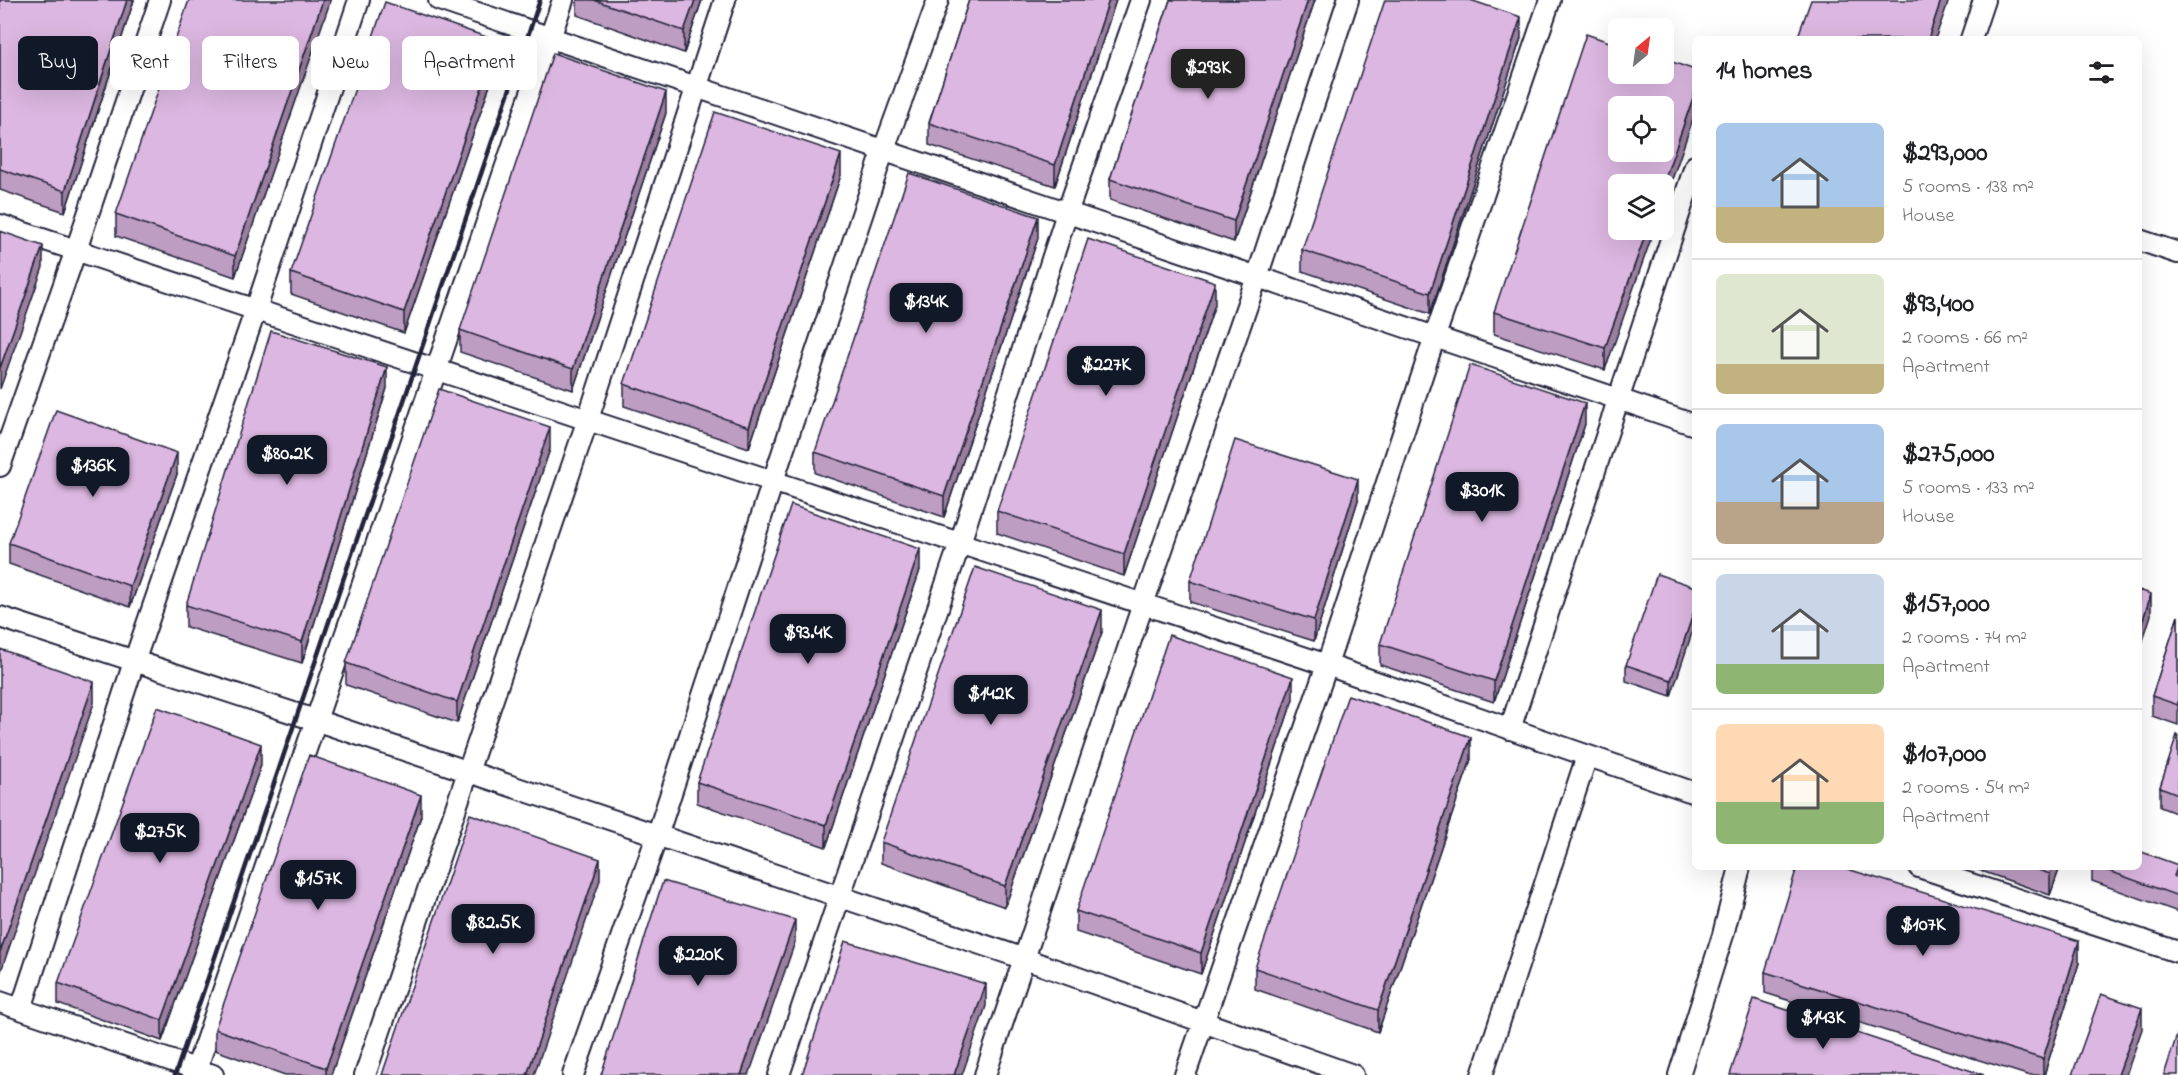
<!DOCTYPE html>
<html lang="en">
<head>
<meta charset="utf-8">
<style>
	body { margin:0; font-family:"Indie Flower",sans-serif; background:#f6f6f6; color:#202124; height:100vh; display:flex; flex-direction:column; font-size:22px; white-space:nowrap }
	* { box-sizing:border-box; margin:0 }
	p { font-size:20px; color:#757577 }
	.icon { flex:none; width:33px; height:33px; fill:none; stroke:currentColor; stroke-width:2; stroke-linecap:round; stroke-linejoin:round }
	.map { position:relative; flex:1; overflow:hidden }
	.side { position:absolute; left:1692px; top:36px; width:450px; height:834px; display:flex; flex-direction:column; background:#fff; border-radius:9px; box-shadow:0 6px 24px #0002 }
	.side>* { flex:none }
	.guide { position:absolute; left:18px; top:36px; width:570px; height:54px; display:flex; gap:12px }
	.needle { width:39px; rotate:29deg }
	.tools { position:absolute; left:1608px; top:18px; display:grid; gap:12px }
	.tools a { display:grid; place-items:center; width:66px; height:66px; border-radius:9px; background:#fff; box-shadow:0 6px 24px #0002; font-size:30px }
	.price { position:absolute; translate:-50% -51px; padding:0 14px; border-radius:12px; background:#111827; color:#fff; font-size:20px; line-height:39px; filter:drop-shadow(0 2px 3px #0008) }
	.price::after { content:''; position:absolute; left:50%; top:36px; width:18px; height:14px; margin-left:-9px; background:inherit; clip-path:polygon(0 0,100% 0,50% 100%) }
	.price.active { background:#222; color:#fff }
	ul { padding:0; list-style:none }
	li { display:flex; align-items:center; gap:18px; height:150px; padding:0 24px }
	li+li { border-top:2px solid #e0e0e0 }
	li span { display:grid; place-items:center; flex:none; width:168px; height:120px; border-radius:9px; color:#555 }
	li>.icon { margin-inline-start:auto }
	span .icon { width:72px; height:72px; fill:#fffc; stroke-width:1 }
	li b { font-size:26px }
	h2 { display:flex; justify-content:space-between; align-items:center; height:72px; padding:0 24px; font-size:26px }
	.chip { padding:0 21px; border-radius:9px; background:#fff; box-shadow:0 6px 24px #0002; font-size:21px; line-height:54px }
	.chip.active { background:#111827; color:#fff }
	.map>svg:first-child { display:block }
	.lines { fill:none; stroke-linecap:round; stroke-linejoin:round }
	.minor-casing { stroke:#22223b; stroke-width:24 }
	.minor { stroke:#fff; stroke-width:20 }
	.rail { stroke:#22223b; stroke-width:4.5 }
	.wall { fill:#bd9dc2; stroke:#22223b; stroke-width:1.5 }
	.shaded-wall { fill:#9a809e; stroke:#22223b; stroke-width:1.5 }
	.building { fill:#dcb7e1; stroke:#22223b; stroke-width:1.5; fill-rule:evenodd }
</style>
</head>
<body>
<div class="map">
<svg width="2178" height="1075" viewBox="0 0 2178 1075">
	<rect width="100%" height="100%" fill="#fff"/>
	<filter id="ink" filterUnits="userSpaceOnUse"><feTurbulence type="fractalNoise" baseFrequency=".0167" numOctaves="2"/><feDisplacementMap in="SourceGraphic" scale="12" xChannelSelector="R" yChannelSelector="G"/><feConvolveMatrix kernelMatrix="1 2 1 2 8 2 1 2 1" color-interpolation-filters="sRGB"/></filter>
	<g filter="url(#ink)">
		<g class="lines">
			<defs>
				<path id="minor" d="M439,0L1695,425
					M1971,39L1984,0
					M0,225L1327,665L1695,793
					M2139,240L2178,253
					M0,466L76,250L160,0
					M0,617L315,720L1025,959L1353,1075
					M1510,729L1695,166
					M1919,867L2178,952
					M0,1002L213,1075
					M21,1009L135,659L256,309L359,0
					M196,1070L563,0
					M365,1075L588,419L725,0
					M573,1075L657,836L773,481L884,149L938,0
					M779,1075L960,543L1067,213L1141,0
					M985,1075L1143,604L1257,277L1348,0
					M1185,1075L1327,665L1435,336L1550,0
					M1482,1075L1587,756
					M1679,1075L1723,935L1740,867"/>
			</defs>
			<!-- minor casing -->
			<use href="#minor" class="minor-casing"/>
			<!-- minor -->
			<use href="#minor" class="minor"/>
			<!-- rail -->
			<path class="rail" d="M175,1075L540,0"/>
		</g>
		<!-- wall -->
		<path class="wall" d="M0,0H134L65,212L0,190Z
			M330,0L235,277L116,236V214Z
			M577,0H702L684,53L577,15Z
			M969,0H1116L1055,186L929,145V123Z
			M1170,0H1315L1234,242L1110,200V179Z
			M1521,38L1430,314L1302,271V250Z
			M1618,45L1605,370L1494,334V312Z
			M498,62L404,333L291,294V273Z
			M666,113L573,390L460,352V330Z
			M841,175L749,448L624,406V384Z
			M1038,238L944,517L815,473V452Z
			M1215,304L1124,576L997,533V511Z
			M387,388L302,663L186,627V605Z
			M1585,424L1494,702L1380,665V644Z
			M550,449L457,723L346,685V663Z
			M177,474L130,607L9,564V543Z
			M1358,500L1314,641L1190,602V581Z
			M920,570L826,847L697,803V782Z
			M1695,587L1671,696L1626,681V665Z
			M2178,616V725L2152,716V696Z
			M1102,632L1005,907L881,863V842Z
			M1293,699L1201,974L1076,932V911Z
			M2178,736V814L2160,807V787Z
			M1471,759L1378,1032L1255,989V968Z
			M261,765L162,1041L58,1004V983Z
			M421,816L331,1075H285L215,1050V1029Z
			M1970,867H2060L2050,895Z
			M2092,867H2139L2178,878V912L2092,881Z
			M2079,963L2044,1075H2027L1765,993V972Z"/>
		<!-- shaded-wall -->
		<path class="shaded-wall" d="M127,0H134L65,212V191Z
			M323,0H330V2L235,277V256Z
			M695,0H702L684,53V31Z
			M1109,0H1116L1055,186V165Z
			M1308,0H1315L1234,242V221Z
			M1941,0H1949L1935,39H1928Z
			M1521,17V38L1430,314V293Z
			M498,41V62L404,333V312Z
			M666,92V113L573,390V369Z
			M1695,92V113L1664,203V184H1663Z
			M841,154V175L749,448V427Z
			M1038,217V238L944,517V496Z
			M1647,230H1654L1605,370V348Z
			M43,246V267L0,389V368Z
			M1215,282V304L1124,576V554Z
			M387,367V388L302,663V642Z
			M1585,403V424L1494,702V681Z
			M550,427V449L457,723V702Z
			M177,453V474L130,607V586Z
			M1358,479V500L1314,641V620Z
			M920,549V570L826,847V825Z
			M2151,594V615L2139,653V632Z
			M1695,608V624L1671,696V680Z
			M1102,610V632L1005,907V886Z
			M1293,677V699L1201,974V953Z
			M94,682V703L0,974V952Z
			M1471,737V759L1378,1032V1010Z
			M261,744V765L162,1041V1020Z
			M421,795V816L331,1075H326V1068Z
			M600,859V880L534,1075H527Z
			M2178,865V881L2174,876Z
			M2052,867H2060L2050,895V874Z
			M795,920V942L749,1075H741Z
			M2079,941V963L2044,1075H2043V1059Z
			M986,984V1006L962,1075H954Z
			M2142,1008V1029L2126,1075H2118Z"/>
		<!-- building -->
		<path class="building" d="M0,0H127L65,191L0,169Z
			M189,0H323L235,256L116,214Z
			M594,0H695L684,31Z
			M969,0H1109L1055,165L929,123Z
			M1170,0H1308L1234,221L1110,179Z
			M1385,0H1470L1521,17L1430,293L1302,250Z
			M1811,0H1941L1928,39H1797Z
			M385,2L498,41L404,312L291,273Z
			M1586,34L1618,45V74H1664V59L1695,70V92L1663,184H1618V230H1647L1605,348L1494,312ZM1618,106H1664V152H1618Z
			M553,53L666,92L573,369L460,330Z
			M715,112L841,154L749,427L624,384Z
			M909,173L1038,217L944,496L815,452Z
			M0,231L43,246L0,368Z
			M1088,239L1215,282L1124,554L997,511Z
			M271,331L387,367L302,642L186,605Z
			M1470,365L1585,403L1494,681L1380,644Z
			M439,389L550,427L457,702L346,663Z
			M56,410L177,453L130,586L9,543Z
			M1235,440L1358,479L1314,620L1190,581Z
			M791,505L920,549L826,825L697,782Z
			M975,567L1102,610L1005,886L881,842Z
			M1657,574L1695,587V608L1671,680L1626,665Z
			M2139,590L2151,594L2139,632Z
			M2178,616V705L2152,696Z
			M1169,635L1293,677L1201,953L1076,911Z
			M0,649L94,682L0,952Z
			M1348,695L1471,737L1378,1010L1255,968Z
			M157,707L261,744L162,1020L58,983Z
			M2177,735L2178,736V794L2160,787Z
			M309,755L421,795L326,1068L215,1029Z
			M470,814L600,859L527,1075H382Z
			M2139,851L2178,865L2174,876L2178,878V896L2098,867H2139Z
			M1797,867H1841L2079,941L2043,1059L1765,972Z
			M2030,867H2052L2050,874Z
			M663,881L795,920L741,1075H601Z
			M845,941L986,984L954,1075H802Z
			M2101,994L2142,1008L2118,1075H2072Z
			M1754,999L1984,1075H1730Z
			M2178,1032V1075H2164Z"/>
	</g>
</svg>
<div class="tools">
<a><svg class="needle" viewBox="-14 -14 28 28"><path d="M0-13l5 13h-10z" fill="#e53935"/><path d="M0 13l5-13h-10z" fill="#757577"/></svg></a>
<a><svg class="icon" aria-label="locate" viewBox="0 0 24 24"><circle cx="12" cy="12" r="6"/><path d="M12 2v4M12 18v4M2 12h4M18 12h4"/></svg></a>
<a><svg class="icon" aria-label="layers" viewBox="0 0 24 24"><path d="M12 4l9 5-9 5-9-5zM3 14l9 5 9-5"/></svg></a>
</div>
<b class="price active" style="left:1208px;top:100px">$293K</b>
<b class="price" style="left:926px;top:334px">$134K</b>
<b class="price" style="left:1106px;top:397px">$227K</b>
<b class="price" style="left:287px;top:486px">$80.2K</b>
<b class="price" style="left:93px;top:498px">$136K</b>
<b class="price" style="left:1482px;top:523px">$301K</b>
<b class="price" style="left:808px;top:665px">$93.4K</b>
<b class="price" style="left:991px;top:726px">$142K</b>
<b class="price" style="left:160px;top:864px">$275K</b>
<b class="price" style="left:318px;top:911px">$157K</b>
<b class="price" style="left:493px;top:955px">$82.5K</b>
<b class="price" style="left:1923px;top:957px">$107K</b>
<b class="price" style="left:698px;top:987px">$220K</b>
<b class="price" style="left:1823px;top:1050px">$143K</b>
<div class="guide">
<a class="chip active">Buy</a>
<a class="chip">Rent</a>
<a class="chip">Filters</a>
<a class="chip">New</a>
<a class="chip">Apartment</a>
</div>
<section class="side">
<h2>14 homes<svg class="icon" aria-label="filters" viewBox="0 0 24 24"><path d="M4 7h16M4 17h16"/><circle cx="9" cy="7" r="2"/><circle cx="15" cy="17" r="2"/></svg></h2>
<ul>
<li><span style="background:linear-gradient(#a9c7e8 70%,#c2b280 0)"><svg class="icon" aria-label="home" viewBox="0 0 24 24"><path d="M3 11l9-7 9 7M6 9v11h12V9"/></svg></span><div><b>$293,000</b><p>5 rooms · 138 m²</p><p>House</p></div></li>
<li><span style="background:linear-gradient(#dfe7d0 75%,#c2b280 0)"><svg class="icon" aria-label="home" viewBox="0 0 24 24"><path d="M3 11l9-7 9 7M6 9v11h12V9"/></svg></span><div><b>$93,400</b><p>2 rooms · 66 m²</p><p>Apartment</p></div></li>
<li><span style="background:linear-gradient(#a9c7e8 65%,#b9a48a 0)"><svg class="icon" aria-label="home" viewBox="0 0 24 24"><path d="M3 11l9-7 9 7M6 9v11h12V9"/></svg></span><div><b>$275,000</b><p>5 rooms · 133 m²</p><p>House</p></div></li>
<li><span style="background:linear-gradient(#c9d6e8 75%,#8fb573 0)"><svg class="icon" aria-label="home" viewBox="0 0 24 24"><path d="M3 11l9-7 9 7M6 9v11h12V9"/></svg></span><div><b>$157,000</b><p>2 rooms · 74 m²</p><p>Apartment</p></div></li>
<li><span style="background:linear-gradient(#ffd9b3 65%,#8fb573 0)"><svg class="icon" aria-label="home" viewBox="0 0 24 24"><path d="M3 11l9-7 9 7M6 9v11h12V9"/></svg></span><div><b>$107,000</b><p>2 rooms · 54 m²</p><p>Apartment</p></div></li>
</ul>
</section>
</div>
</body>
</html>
